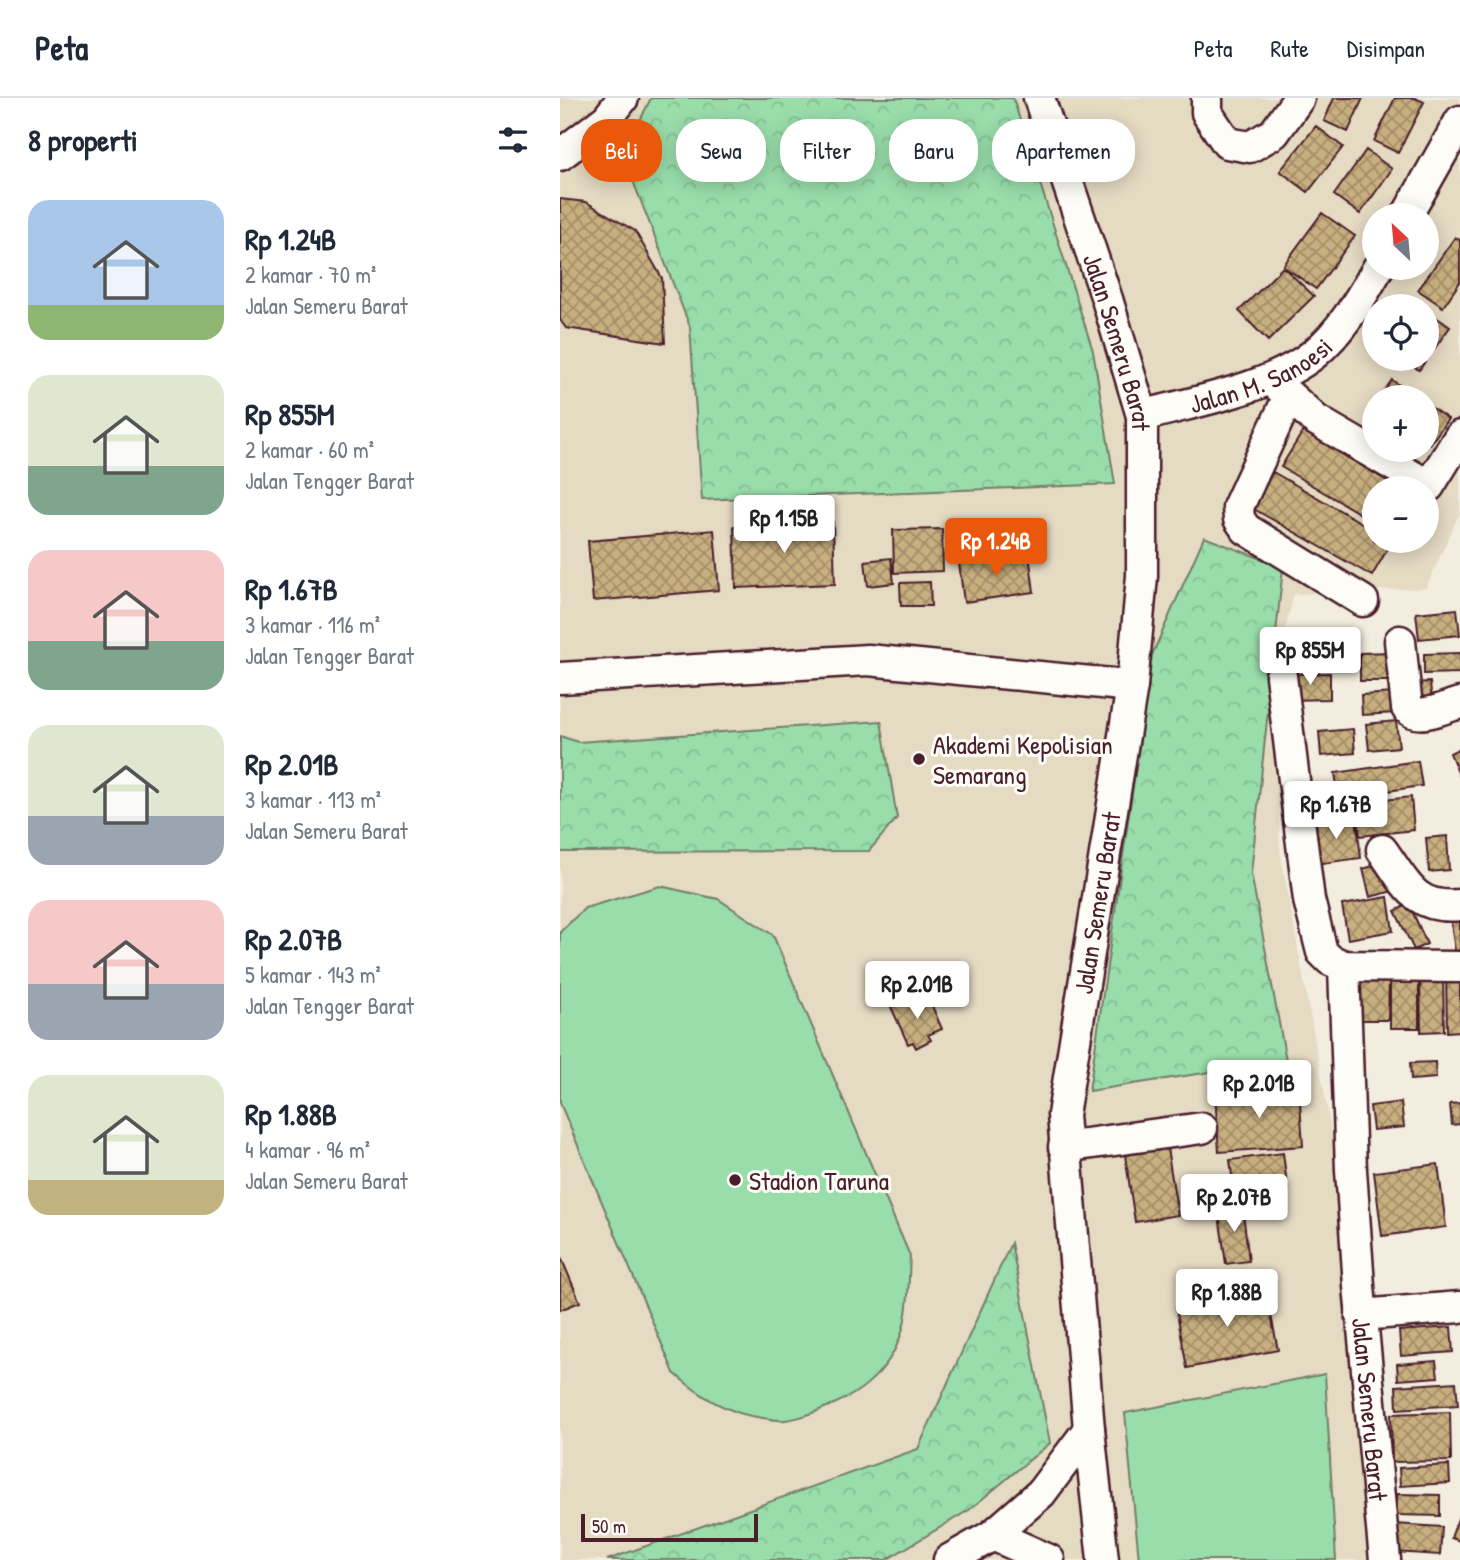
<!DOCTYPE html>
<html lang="id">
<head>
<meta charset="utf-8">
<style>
	body { margin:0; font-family:"Patrick Hand",sans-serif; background:#f2f2f3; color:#1f2937; height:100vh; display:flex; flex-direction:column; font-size:26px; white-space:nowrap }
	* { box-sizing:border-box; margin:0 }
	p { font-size:23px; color:#747a83 }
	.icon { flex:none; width:38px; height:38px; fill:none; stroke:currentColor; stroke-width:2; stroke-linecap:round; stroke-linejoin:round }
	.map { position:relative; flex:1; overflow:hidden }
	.details { display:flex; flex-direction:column; background:#fff; width:560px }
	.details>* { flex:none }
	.banner { position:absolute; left:21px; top:21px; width:665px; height:63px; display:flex; gap:14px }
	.needle { width:46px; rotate:334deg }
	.buttons { position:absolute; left:802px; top:105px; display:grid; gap:14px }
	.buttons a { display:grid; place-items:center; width:77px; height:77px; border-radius:50%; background:#fff; box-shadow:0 4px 18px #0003; font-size:35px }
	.scale { position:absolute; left:21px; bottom:18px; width:177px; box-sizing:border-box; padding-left:7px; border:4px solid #4a1f2b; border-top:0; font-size:19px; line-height:24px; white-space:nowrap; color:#4a1f2b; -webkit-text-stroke:5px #fdfcf7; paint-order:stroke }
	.price { position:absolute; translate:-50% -60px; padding:0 16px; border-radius:7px; background:#fff; color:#222; font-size:23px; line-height:46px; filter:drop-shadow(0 2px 4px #0008) }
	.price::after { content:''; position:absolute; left:50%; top:42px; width:21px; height:16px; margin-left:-10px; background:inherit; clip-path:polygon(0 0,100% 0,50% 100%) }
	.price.current { background:#ea580c; color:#fff }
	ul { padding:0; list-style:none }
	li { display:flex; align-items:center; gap:21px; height:175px; padding:0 28px }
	li span { display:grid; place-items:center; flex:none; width:196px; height:140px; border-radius:21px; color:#555 }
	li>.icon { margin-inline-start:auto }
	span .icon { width:84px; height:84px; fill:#fffc; stroke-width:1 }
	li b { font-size:30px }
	h2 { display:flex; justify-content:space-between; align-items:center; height:84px; padding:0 28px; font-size:30px }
	.tag { padding:0 24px; border-radius:28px; background:#fff; box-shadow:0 4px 18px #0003; font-size:24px; line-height:63px }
	.tag.current { background:#ea580c; color:#fff }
	header { display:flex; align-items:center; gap:42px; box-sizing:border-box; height:98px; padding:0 35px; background:#fff; border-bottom:2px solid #e0e1e3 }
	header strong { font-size:33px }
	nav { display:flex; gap:38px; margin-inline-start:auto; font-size:24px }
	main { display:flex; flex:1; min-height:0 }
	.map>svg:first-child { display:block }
	.built { fill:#e5dac2; fill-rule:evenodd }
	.green { fill:#9da; stroke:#727e6a; stroke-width:2 }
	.forest { fill:url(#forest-crowns); stroke:#727e6a; stroke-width:2 }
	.building { fill:url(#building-cross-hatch); stroke:#4a1f2b; stroke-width:2 }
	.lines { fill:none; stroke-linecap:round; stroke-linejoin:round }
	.minor-casing { stroke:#4a1f2b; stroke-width:35 }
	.minor { stroke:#fdfcf7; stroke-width:30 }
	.poi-dot { fill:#4a1f2b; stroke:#fdfcf7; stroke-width:2.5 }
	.labels { text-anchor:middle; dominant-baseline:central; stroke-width:6; stroke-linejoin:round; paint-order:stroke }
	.street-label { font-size:26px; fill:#4a1f2b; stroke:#fdfcf7 }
	.poi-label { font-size:26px; fill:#4a1f2b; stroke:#fdfcf7; text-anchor:start }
</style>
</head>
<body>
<header>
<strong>Peta</strong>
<nav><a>Peta</a><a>Rute</a><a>Disimpan</a></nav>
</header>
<main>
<section class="details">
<h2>8 properti<svg class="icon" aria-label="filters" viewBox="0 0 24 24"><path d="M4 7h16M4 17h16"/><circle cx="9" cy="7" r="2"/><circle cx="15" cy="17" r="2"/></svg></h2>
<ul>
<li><span style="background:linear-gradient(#a9c7e8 75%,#8fb573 0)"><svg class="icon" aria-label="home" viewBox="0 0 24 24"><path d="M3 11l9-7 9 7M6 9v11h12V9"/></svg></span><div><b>Rp 1.24B</b><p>2 kamar · 70 m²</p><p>Jalan Semeru Barat</p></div></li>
<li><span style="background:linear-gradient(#dfe7d0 65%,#7fa58c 0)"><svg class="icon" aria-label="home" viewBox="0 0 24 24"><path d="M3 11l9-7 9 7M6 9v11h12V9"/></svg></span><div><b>Rp 855M</b><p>2 kamar · 60 m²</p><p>Jalan Tengger Barat</p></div></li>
<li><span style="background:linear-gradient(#f6c9c9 65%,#7fa58c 0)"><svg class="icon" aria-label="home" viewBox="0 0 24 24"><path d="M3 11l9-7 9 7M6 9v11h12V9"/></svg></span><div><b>Rp 1.67B</b><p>3 kamar · 116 m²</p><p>Jalan Tengger Barat</p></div></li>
<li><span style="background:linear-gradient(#dfe7d0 65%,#9aa5b1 0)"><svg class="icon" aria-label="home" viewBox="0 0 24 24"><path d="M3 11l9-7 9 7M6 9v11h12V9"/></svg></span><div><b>Rp 2.01B</b><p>3 kamar · 113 m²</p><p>Jalan Semeru Barat</p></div></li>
<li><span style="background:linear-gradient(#f6c9c9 60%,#9aa5b1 0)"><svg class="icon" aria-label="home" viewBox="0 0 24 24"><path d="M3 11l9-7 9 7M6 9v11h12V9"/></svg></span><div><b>Rp 2.07B</b><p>5 kamar · 143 m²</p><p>Jalan Tengger Barat</p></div></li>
<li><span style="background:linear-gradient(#dfe7d0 75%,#c2b280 0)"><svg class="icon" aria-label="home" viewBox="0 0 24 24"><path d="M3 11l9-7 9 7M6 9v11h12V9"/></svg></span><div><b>Rp 1.88B</b><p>4 kamar · 96 m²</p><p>Jalan Semeru Barat</p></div></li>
</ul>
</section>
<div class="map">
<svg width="900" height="1462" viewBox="0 0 900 1462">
	<defs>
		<pattern id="forest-crowns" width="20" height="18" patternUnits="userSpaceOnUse" patternTransform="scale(1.75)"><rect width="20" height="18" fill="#9da"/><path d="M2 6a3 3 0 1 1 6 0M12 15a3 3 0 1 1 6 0" fill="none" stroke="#85bd92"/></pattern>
		<pattern id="building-cross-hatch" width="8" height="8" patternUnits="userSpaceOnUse" patternTransform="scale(1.75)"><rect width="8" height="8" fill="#c7af7f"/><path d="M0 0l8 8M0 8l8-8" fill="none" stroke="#a48e68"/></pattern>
	</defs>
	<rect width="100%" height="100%" fill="#f2eddf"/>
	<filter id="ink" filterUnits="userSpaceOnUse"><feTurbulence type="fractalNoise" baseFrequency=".0143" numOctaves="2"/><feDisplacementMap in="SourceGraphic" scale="14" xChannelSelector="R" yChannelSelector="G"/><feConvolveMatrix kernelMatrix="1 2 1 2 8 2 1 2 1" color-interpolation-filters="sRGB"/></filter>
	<g filter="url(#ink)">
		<!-- built -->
		<path class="built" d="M0,0H900V414L866,490L734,496L715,570L720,753L779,1075L806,1353L808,1462H0ZM814,117H866V170H814ZM814,208H866V261H814ZM814,299H866V352H814ZM814,390H866V443H814Z"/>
		<!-- green -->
		<path class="green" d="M100,788L158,801L213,837L350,1158C348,1190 350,1224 334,1253C322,1276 300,1295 276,1305C260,1312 242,1320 225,1322C218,1323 210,1321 203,1320C168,1316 140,1298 114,1275L0,1005V834L25,810Z
			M765,1276L776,1462H579L565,1315Z"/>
		<!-- forest -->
		<path class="forest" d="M91,0H453L533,253L555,386L142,402L130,229L63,57Z
			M644,439L723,469L691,775L726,962L529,993L592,557Z
			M321,623L337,720L309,753L0,754V638L18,644Z
			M451,1145L490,1345L409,1412L326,1462H47L358,1351Z"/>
		<!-- building -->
		<path class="building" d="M774,0H803L788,34L764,23Z
			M835,0H855L864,4L838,55L814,43Z
			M756,28L783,49L748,94L720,73Z
			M806,52L832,71L800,116L774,97Z
			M0,101L26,104L75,133L102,180L105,245L6,230L0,222Z
			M762,115L795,138L756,191L723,168Z
			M895,139L900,142V184L883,209L858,192Z
			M723,169L754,198L708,243L679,213Z
			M866,212L890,229L859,272L843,261H866Z
			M832,282L857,299H820Z
			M866,306L888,321L870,346L866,343Z
			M743,333L839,390H814V424L721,369Z
			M713,374L814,432V443H832L812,478L692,410Z
			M273,424L275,486L176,490L174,428Z
			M382,431L383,473L334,475L333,432Z
			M154,432L159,492L33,503L28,443Z
			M469,456L474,494L404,504L399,465Z
			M331,460L334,485L308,488L305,463Z
			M370,484L371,508H341L340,485Z
			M897,511L900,537L859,541L856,515Z
			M830,554V583H800V555Z
			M900,555V575L864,576V556Z
			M770,575V601L729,602V576Z
			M870,584L872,605L855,607L853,585Z
			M835,595L836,615L802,617L801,597Z
			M836,623L839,649L809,652L806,626Z
			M793,631L795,655L761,658L759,634Z
			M900,650V679L890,655Z
			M858,663L862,688L779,700L775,675Z
			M851,699L854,732L800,738L796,705Z
			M796,719L801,760L756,766L751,725Z
			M887,738L889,772L869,774L866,740Z
			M830,763L837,792L810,799L803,771Z
			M828,799L833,833L788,841L782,807Z
			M849,806L867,846L854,852L835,813Z
			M900,815V853H895L890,817Z
			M886,872H900V933L887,934Z
			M860,875H883L884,933L861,934Z
			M830,877H859V930H830Z
			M793,884H829L828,922H793Z
			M356,898L360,905L369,901L382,931L368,937L371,942L356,950L353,944L348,946L331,909Z
			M875,964L876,980L851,982L850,965Z
			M739,990L743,1048L659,1054L655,996Z
			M841,1004L844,1029L813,1032L810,1008Z
			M900,1005V1026L892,1027L890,1006Z
			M607,1050L618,1117L575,1124L565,1057Z
			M723,1055L728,1094L675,1101L670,1062Z
			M878,1066L886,1129L822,1138L814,1074Z
			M682,1107L689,1163L666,1166L658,1110Z
			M0,1157L20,1204L0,1212Z
			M706,1192L718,1252L627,1270L616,1209Z
			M891,1229L893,1254L841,1258L839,1233Z
			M876,1263L878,1279L838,1282L837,1266Z
			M896,1284L898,1307L837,1311L836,1288Z
			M890,1314L891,1363L832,1364L831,1316Z
			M889,1367L890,1385L840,1388L839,1370Z
			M837,1396L880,1397V1418L837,1417Z
			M900,1415V1443L891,1440Z
			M835,1426L882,1429L880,1457L834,1454Z"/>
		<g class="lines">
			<defs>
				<g id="minor">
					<path id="s1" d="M479,0L547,201L582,318V478L572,588L503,1017L529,1331L543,1462"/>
					<path d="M647,0V15L667,45L690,49L714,35L739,0"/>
					<path d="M0,57L47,21L63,0"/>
					<path d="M847,117L900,23"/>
					<path d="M715,285L756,322L869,388L900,338"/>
					<path d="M729,298L678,409L679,421L686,431L803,503"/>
					<path id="s2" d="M582,318C636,303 710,291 754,256C782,233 800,201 818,170"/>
					<path d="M840,543L847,610C858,623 885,609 900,605"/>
					<path d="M721,578L749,802L762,854L770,862L784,868L900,869"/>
					<path d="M0,580L308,562L572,588"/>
					<path d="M822,752C846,785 854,812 900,807"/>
					<path id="s3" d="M784,868L791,1072L799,1188L825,1462"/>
					<path d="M504,1049L642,1030"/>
					<path d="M801,1217L900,1209"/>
					<path d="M433,1437L489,1462"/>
					<path d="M389,1462L433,1437L481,1395L529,1331"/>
				</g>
			</defs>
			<!-- minor casing -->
			<use href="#minor" class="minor-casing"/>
			<!-- minor -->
			<use href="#minor" class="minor"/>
		</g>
	</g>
	<!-- markers -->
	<g class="poi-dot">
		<circle cx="359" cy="661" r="7"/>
		<circle cx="175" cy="1082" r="7"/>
	</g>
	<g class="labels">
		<!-- street labels -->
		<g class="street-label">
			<text stroke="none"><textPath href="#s1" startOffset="257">Jalan Semeru Barat</textPath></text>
			<text stroke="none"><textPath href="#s2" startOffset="126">Jalan M. Sanoesi</textPath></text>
			<text transform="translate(537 805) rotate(-81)">Jalan Semeru Barat</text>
			<text stroke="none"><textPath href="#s3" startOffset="444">Jalan Semeru Barat</textPath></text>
		</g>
		<!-- poi labels -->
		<g class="poi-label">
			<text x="373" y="646">Akademi Kepolisian<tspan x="373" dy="30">Semarang</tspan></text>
			<text x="189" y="1082">Stadion Taruna</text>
		</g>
	</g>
</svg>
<div class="buttons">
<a><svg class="needle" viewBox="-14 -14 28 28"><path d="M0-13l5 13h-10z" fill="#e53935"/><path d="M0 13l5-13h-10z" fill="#747a83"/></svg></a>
<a><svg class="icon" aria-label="locate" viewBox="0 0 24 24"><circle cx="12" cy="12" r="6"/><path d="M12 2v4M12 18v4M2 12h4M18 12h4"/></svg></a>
<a>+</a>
<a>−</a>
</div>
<div class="scale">50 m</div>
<b class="price" style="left:224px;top:457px">Rp 1.15B</b>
<b class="price current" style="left:436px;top:480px">Rp 1.24B</b>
<b class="price" style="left:750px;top:589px">Rp 855M</b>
<b class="price" style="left:776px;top:743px">Rp 1.67B</b>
<b class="price" style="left:357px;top:923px">Rp 2.01B</b>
<b class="price" style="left:699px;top:1022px">Rp 2.01B</b>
<b class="price" style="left:674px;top:1136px">Rp 2.07B</b>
<b class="price" style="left:667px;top:1231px">Rp 1.88B</b>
<div class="banner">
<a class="tag current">Beli</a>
<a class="tag">Sewa</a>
<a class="tag">Filter</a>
<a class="tag">Baru</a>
<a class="tag">Apartemen</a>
</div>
</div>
</main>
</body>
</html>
